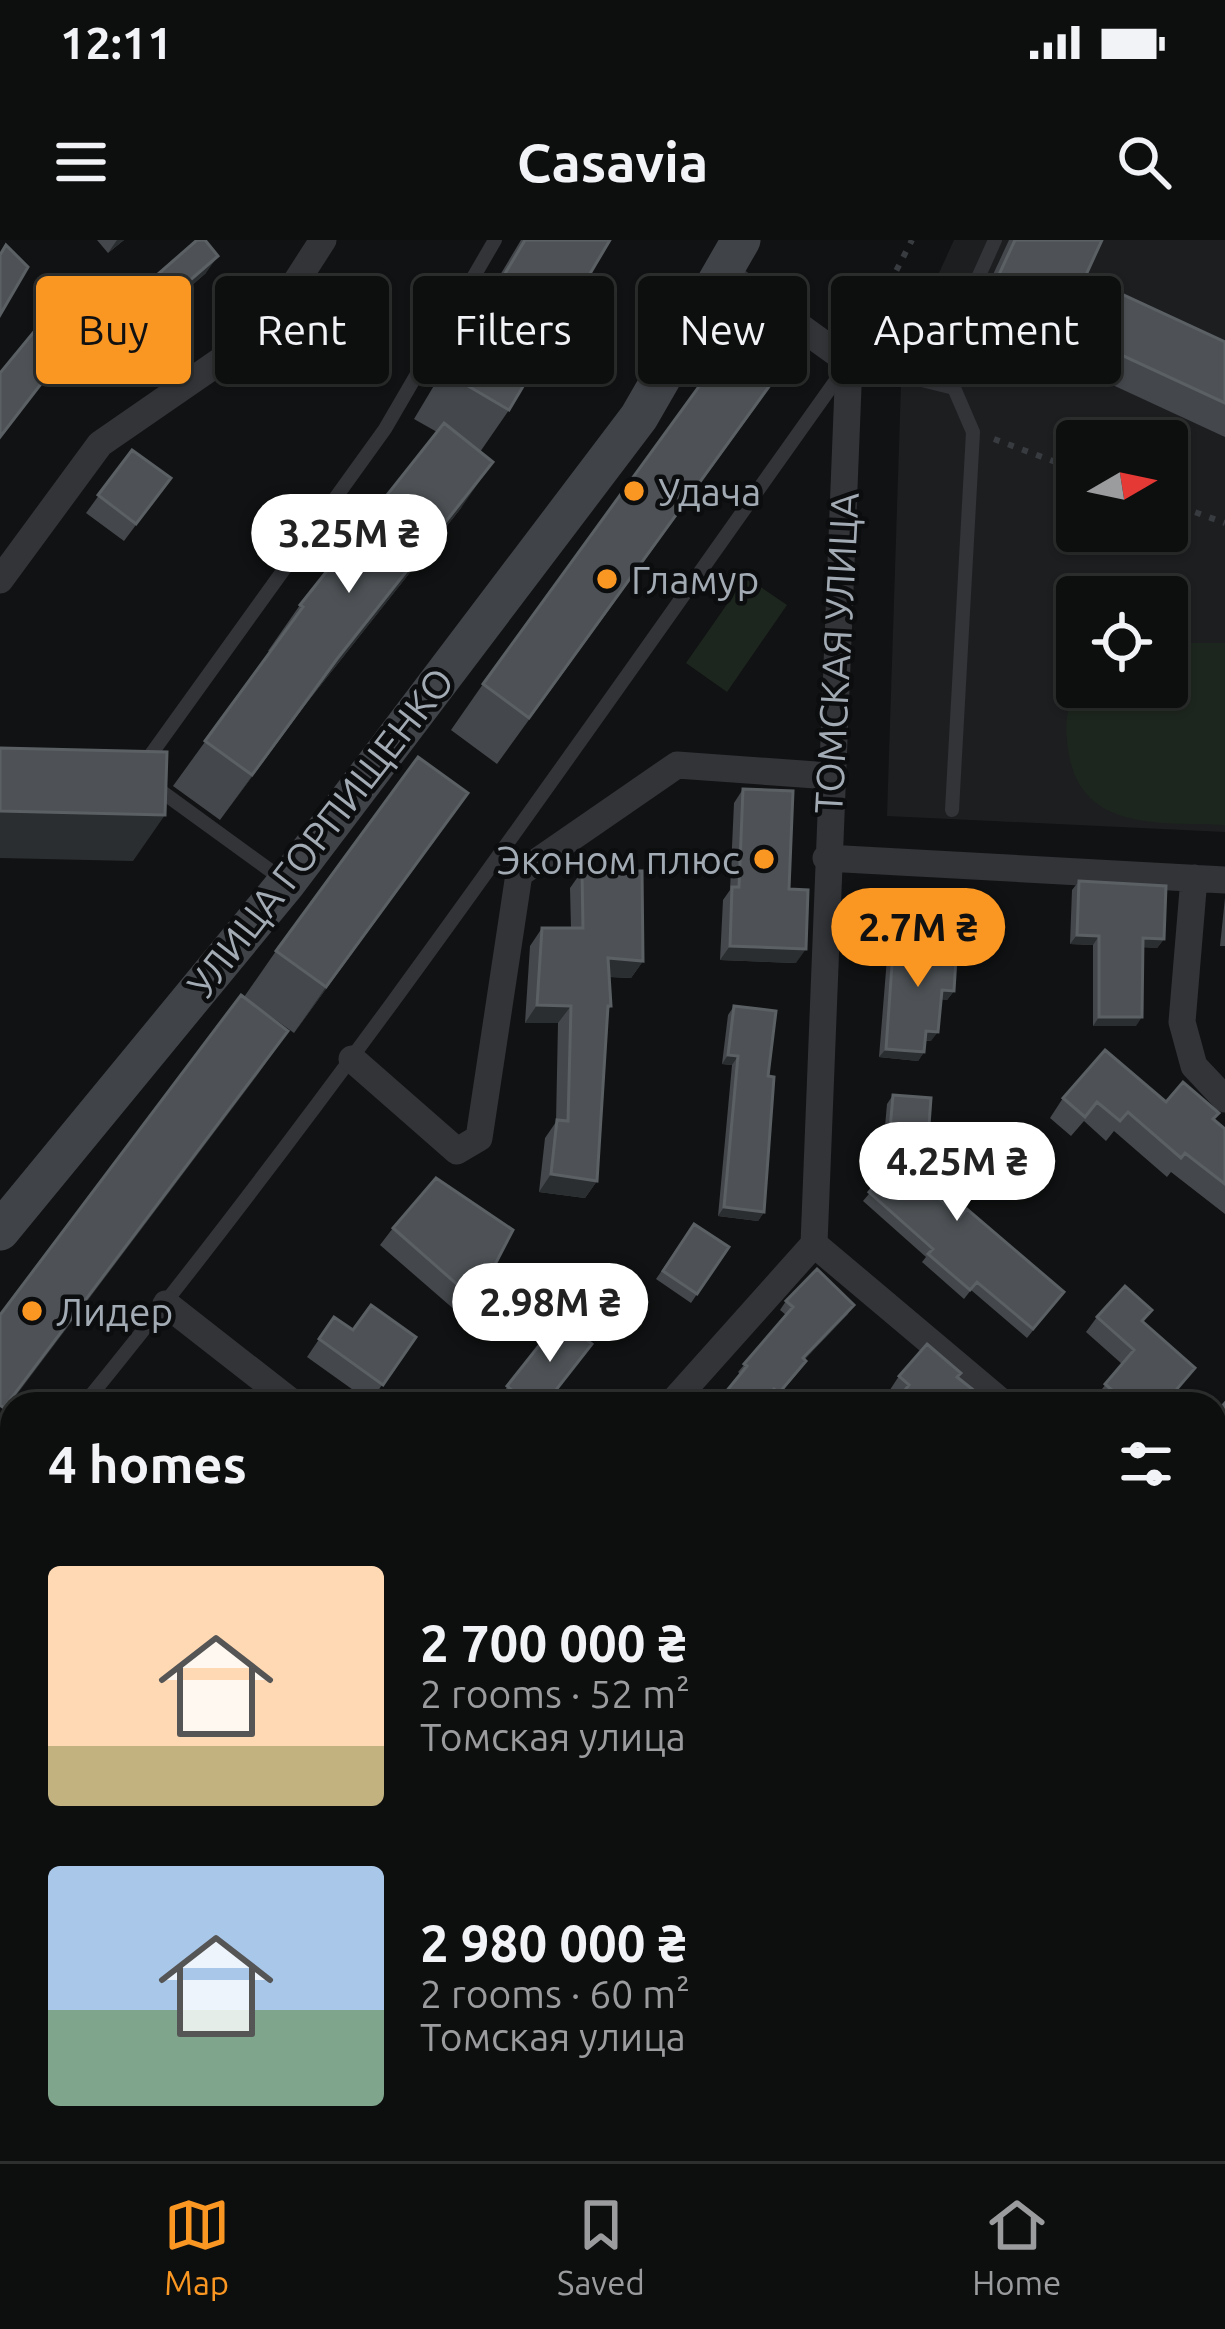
<!DOCTYPE html>
<html lang="en">
<head>
<meta charset="utf-8">
<style>
	body { margin:0; font-family:Ubuntu,sans-serif; background:#161717; color:#f1f3f6; height:100vh; display:flex; flex-direction:column; font-size:45px; white-space:nowrap }
	* { box-sizing:border-box; margin:0 }
	p { font-size:39px; color:#9a9c9e }
	.icon { flex:none; width:66px; height:66px; fill:none; stroke:currentColor; stroke-width:2; stroke-linecap:round; stroke-linejoin:round }
	.map { position:relative; flex:1; overflow:hidden }
	.drawer { position:absolute; left:0px; top:1152px; width:1227px; height:771px; display:flex; flex-direction:column; background:#0d0e0e; border-radius:36px 36px 0 0; box-shadow:0 3px 9px #0004,0 0 0 3px #2d2e2e }
	.drawer>* { flex:none }
	.guide { position:absolute; left:36px; top:36px; width:1155px; height:108px; display:flex; gap:24px }
	.needle { width:78px; rotate:81deg }
	.controls { position:absolute; left:1056px; top:180px; display:grid; gap:24px }
	.controls a { display:grid; place-items:center; width:132px; height:132px; border-radius:12px; background:#0d0e0e; box-shadow:0 3px 9px #0004,0 0 0 3px #2d2e2e; font-size:60px }
	.price { position:absolute; translate:-50% -102px; padding:0 27px; border-radius:42px; background:#fff; color:#222; font-size:39px; line-height:78px; filter:drop-shadow(0 3px 6px #0008) }
	.price::after { content:''; position:absolute; left:50%; top:72px; width:36px; height:27px; margin-left:-18px; background:inherit; clip-path:polygon(0 0,100% 0,50% 100%) }
	.price.selected { background:#fa9622; color:#111 }
	ul { padding:0; list-style:none }
	li { display:flex; align-items:center; gap:36px; height:300px; padding:0 48px }
	li span { display:grid; place-items:center; flex:none; width:336px; height:240px; border-radius:12px; color:#555 }
	li>.icon { margin-inline-start:auto }
	span .icon { width:144px; height:144px; fill:#fffc; stroke-width:1 }
	li b { font-size:51px }
	h2 { display:flex; justify-content:space-between; align-items:center; height:144px; padding:0 48px; font-size:51px }
	.tag { padding:0 42px; border-radius:12px; background:#0d0e0e; box-shadow:0 3px 9px #0004,0 0 0 3px #2d2e2e; font-size:42px; line-height:108px }
	.tag.selected { background:#fa9622; color:#111 }
	.status { display:flex; justify-content:space-between; align-items:center; height:84px; padding:0 60px; background:#0d0e0e; direction:ltr }
	.status svg { height:33px; fill:currentColor }
	header { display:flex; justify-content:space-between; align-items:center; height:156px; padding:0 48px; background:#0d0e0e; font-size:54px; font-weight:700 }
	.tab-bar { display:flex; justify-content:space-around; align-items:center; height:168px; border-top:3px solid #2d2e2e; background:#0d0e0e; font-size:33px; color:#9a9c9e }
	.tab-bar a { display:grid; justify-items:center; gap:6px }
	.tab-bar .selected { color:#fa9622 }
	.map>svg:first-child { display:block }
	.built { fill:#1d1e20; fill-rule:evenodd }
	.green { fill:#1d261e }
	.lines { fill:none; stroke-linecap:round; stroke-linejoin:round }
	.path { stroke:#383b3f; stroke-width:6; stroke-dasharray:6 9; stroke-linecap:butt }
	.service { stroke:#323438; stroke-width:14 }
	.minor { stroke:#323438; stroke-width:27 }
	.secondary { stroke:#404348; stroke-width:39 }
	.wall { fill:#44474b }
	.shaded-wall { fill:#2b2e30 }
	.building { fill:#4e5256; stroke:#5b6065; stroke-width:3 }
	.poi-dot { fill:#fa9622; stroke:#0c0d0e; stroke-width:4.5 }
	.labels { text-anchor:middle; dominant-baseline:central; stroke-width:9; stroke-linejoin:round; paint-order:stroke }
	.poi-label { font-size:39px; fill:#a2aab4; stroke:#0c0d0e; text-anchor:start }
	.street-label { font-size:39px; fill:#a2aab4; stroke:#0c0d0e }
</style>
</head>
<body>
<div class="status"><b>12:11</b><svg viewBox="0 0 49 12"><path d="M0 12V9h3v3zM5 12V6h3v6zM10 12V3h3v9zM15 12V0h3v12zM26 1h20v11H26zM47 4h2v5h-2z"/></svg></div>
<header><svg class="icon" aria-label="menu" viewBox="0 0 24 24"><path d="M4 6h16M4 12h16M4 18h16"/></svg>Casavia<svg class="icon" aria-label="search" viewBox="0 0 24 24"><circle cx="10" cy="10" r="6"/><path d="M15 15l6 6"/></svg></header>
<div class="map">
<svg width="1225" height="1921" viewBox="0 0 1225 1921">
	<rect width="100%" height="100%" fill="#111213"/>
	<!-- built -->
	<path class="built" d="M954,0H1225V592L887,576L902,114ZM1077,201H1167V291H1077ZM1077,357H1167V447H1077Z"/>
	<!-- green -->
	<path class="green" d="M746,337L787,365L727,452L686,423Z
		M1167,403H1225V585C1161,582 1079,593 1068,509C1065,487 1065,465 1079,447H1167Z"/>
	<g class="lines">
		<!-- path -->
		<path class="path" d="M862,97L912,0
			M994,199L1077,230
			M1167,262L1225,283"/>
		<!-- service -->
		<path class="service" d="M954,148L959,80L995,0
			M144,524L385,189L495,0
			M154,546L282,639
			M84,1164C356,830 599,472 849,122L954,148L973,192L952,570"/>
		<!-- minor -->
		<path class="minor" d="M0,340L100,204L265,90L323,0
			M826,618L1225,640
			M1194,638L1182,782L1194,826L1225,859
			M352,819L457,911L479,898L519,634L677,525L830,536
			M814,1004L1004,1164
			M166,1064L294,1164
			M671,1164L814,1004L849,122L724,32
			M1215,1341L1225,1350
			M451,1911L463,1921
			M1162,1911L1173,1921
			M0,1921L12,1907"/>
		<!-- secondary -->
		<path class="secondary" d="M0,991L287,642L639,177L741,0"/>
	</g>
	<!-- wall -->
	<path class="wall" d="M97,0H124L108,13Z
		M521,0H610L509,170L480,212L461,268L305,465L220,580L173,546L270,412L268,411L300,365L437,192L414,179Z
		M1009,0H1102L1085,37L1225,102V197L972,80Z
		M206,33L161,72L145,53L157,35Z
		M775,140L497,524L451,490L483,444Z
		M132,210L171,238L124,301L86,273Z
		M743,549L789,649L796,723L720,720L723,660L730,650L734,563Z
		M468,553L294,793L244,757L276,711Z
		M582,631L643,721L631,738L609,737L611,766L607,771L597,941L585,958L539,952L545,898L556,882L558,783H525L530,706L542,688H571L570,648Z
		M1079,641L1164,699L1157,708L1143,707L1136,786H1093V705L1070,704L1072,650Z
		M1225,658V706H1220Z
		M894,697L954,751L947,760L941,759L931,801H925L924,812L918,821L879,817L888,706Z
		M734,766L768,836L764,972L758,981L718,976L732,825L722,824L728,775Z
		M893,855L923,945L960,977L1064,1052L1027,1098L971,1050L964,1059L922,1022L926,1017L863,961L905,911L883,909L887,864Z
		M1063,858L1166,862L1214,880L1225,889V974L1171,932L1167,937L1114,891L1106,901L1084,881L1071,896L1050,878Z
		M694,984L729,1007L691,1063L656,1039Z
		M393,988L476,1061L464,1078L380,1005Z
		M786,1061L848,1074L805,1119L800,1130L773,1162L738,1132L786,1075L780,1070Z
		M334,1077L353,1090L416,1097L370,1162L307,1117Z
		M1097,1077L1144,1082L1195,1128L1166,1164H1100L1094,1159L1122,1124L1086,1092Z
		M560,1079L546,1164H512L501,1155Z
		M899,1136L958,1137L991,1164H890L884,1159Z
		M1225,1163V1267L1215,1259V1174Z
		M0,1213L12,1222V1367L0,1358Z
		M1215,1361L1225,1370V1491L1215,1482V1436L1217,1434L1215,1432Z
		M12,1777V1855L11,1856L0,1848Z
		M316,1911H400L411,1921H318L312,1916Z
		M543,1911H661L654,1921H554Z
		M1073,1911H1092L1086,1920Z"/>
	<!-- shaded-wall -->
	<path class="shaded-wall" d="M117,0H124L108,13Z
		M218,16L206,33L161,72L173,55Z
		M493,222L461,268L305,465L220,580L337,419Z
		M468,553L436,598L294,793L326,747Z
		M0,571L165,575L133,621L0,618Z
		M1077,695L1099,696L1093,705L1070,704Z
		M1143,698L1164,699L1157,708L1136,707Z
		M730,706L806,709L796,723L720,720Z
		M608,718L643,721L631,738L596,736Z
		M942,750L954,751L947,760L936,759Z
		M537,765L571,766L558,783H525Z
		M1099,777H1142L1136,786H1093Z
		M288,791L256,837L0,1177L4,1168Z
		M926,791L938,792L931,801L919,800Z
		M886,809L924,812L918,821L879,817Z
		M728,815L738,816L732,825L722,824Z
		M889,901L912,902L906,911L883,909Z
		M551,934L597,941L585,958L539,952Z
		M724,967L764,972L758,981L718,976Z
		M854,1065L848,1074L797,1127L803,1118Z"/>
	<!-- building -->
	<path class="building" d="M197,0H205L218,16L173,55L157,35Z
		M525,0H610L509,170L446,133Z
		M1015,0H1102L1085,37L1225,102V163L990,54Z
		M6,5L28,27L0,75V15Z
		M60,60L88,83L0,197V133Z
		M761,61L807,94L529,478L483,444Z
		M444,183L493,222L337,419L252,535L205,501L303,367L300,365Z
		M132,210L171,238L136,284L98,255Z
		M0,508L167,512L165,575L0,571Z
		M418,517L468,553L326,747L276,711Z
		M743,549L793,551L789,649L808,650L806,709L730,706L732,647H739Z
		M582,631H642L643,721L608,718L611,766H608L597,941L551,934L557,880L568,881L571,766L537,765L542,688H583Z
		M1079,641L1166,646L1164,699L1143,698L1142,777H1099V696L1077,695Z
		M894,697L957,701L954,751L942,750L938,792L926,791L924,812L886,809Z
		M241,755L288,791L4,1168L0,1165V1075Z
		M734,766L776,771L768,836L774,837L764,972L724,967L738,816L728,815Z
		M1105,810L1166,862L1183,842L1219,873L1213,879L1225,889V944L1185,913L1181,918L1128,872L1120,881L1097,862L1085,877L1063,858Z
		M893,855L931,858L926,926L933,932L922,944L960,977L967,969L1064,1052L1033,1089L977,1042L970,1050L928,1014L933,1009L869,952L912,902L889,901Z
		M436,938L513,990L476,1061L393,988Z
		M694,984L729,1007L697,1054L663,1031Z
		M817,1029L854,1065L803,1118L806,1121L779,1153L774,1149L761,1164H716L747,1126L744,1124L793,1067L786,1061Z
		M1125,1046L1152,1070L1142,1081L1195,1128L1164,1164H1128L1105,1144L1134,1110L1097,1077Z
		M371,1065L416,1097L383,1145L319,1099L334,1077L353,1090Z
		M560,1079L592,1104L545,1164H529L507,1146Z
		M927,1104L961,1133L957,1137L991,1164H894L909,1145L899,1136Z
		M1225,1163V1244L1215,1236V1174Z
		M0,1213L12,1222V1298L0,1289Z
		M1215,1361L1225,1370V1412L1215,1404Z
		M1225,1425V1462L1215,1454V1436Z
		M12,1480V1583L0,1598V1496Z
		M12,1777V1839L7,1836L0,1847V1794Z
		M108,1911H161L153,1921H101Z
		M336,1911H400L411,1921H349Z
		M564,1911H661L653,1921H576Z"/>
	<!-- markers -->
	<g class="poi-dot">
		<circle cx="634" cy="251" r="12"/>
		<circle cx="607" cy="339" r="12"/>
		<circle cx="764" cy="619" r="12"/>
		<circle cx="32" cy="1071" r="12"/>
	</g>
	<g class="labels">
		<!-- poi labels -->
		<g class="poi-label">
			<text x="658" y="251">Удача</text>
			<text x="631" y="339">Гламур</text>
			<text x="740" y="619" text-anchor="end">Эконом плюс</text>
			<text x="56" y="1071">Лидер</text>
		</g>
		<!-- street labels -->
		<g class="street-label">
			<text transform="translate(836 413) rotate(-87)">ТОМСКАЯ УЛИЦА</text>
			<text transform="translate(320 592) rotate(-52)">УЛИЦА ГОРПИЩЕНКО</text>
		</g>
	</g>
</svg>
<div class="controls">
<a><svg class="needle" viewBox="-14 -14 28 28"><path d="M0-13l5 13h-10z" fill="#e53935"/><path d="M0 13l5-13h-10z" fill="#9a9c9e"/></svg></a>
<a><svg class="icon" aria-label="locate" viewBox="0 0 24 24"><circle cx="12" cy="12" r="6"/><path d="M12 2v4M12 18v4M2 12h4M18 12h4"/></svg></a>
</div>
<b class="price" style="left:349px;top:356px">3.25M ₴</b>
<b class="price selected" style="left:918px;top:750px">2.7M ₴</b>
<b class="price" style="left:957px;top:984px">4.25M ₴</b>
<b class="price" style="left:550px;top:1125px">2.98M ₴</b>
<div class="guide">
<a class="tag selected">Buy</a>
<a class="tag">Rent</a>
<a class="tag">Filters</a>
<a class="tag">New</a>
<a class="tag">Apartment</a>
</div>
<section class="drawer">
<h2>4 homes<svg class="icon" aria-label="filters" viewBox="0 0 24 24"><path d="M4 7h16M4 17h16"/><circle cx="9" cy="7" r="2"/><circle cx="15" cy="17" r="2"/></svg></h2>
<ul>
<li><span style="background:linear-gradient(#ffd9b3 75%,#c2b280 0)"><svg class="icon" aria-label="home" viewBox="0 0 24 24"><path d="M3 11l9-7 9 7M6 9v11h12V9"/></svg></span><div><b>2 700 000 ₴</b><p>2 rooms · 52 m²</p><p>Томская улица</p></div></li>
<li><span style="background:linear-gradient(#a9c7e8 60%,#7fa58c 0)"><svg class="icon" aria-label="home" viewBox="0 0 24 24"><path d="M3 11l9-7 9 7M6 9v11h12V9"/></svg></span><div><b>2 980 000 ₴</b><p>2 rooms · 60 m²</p><p>Томская улица</p></div></li>
</ul>
</section>
</div>
<nav class="tab-bar">
<a class="selected"><svg class="icon" aria-label="map" viewBox="0 0 24 24"><path d="M3 6l6-2 6 2 6-2v14l-6 2-6-2-6 2zM9 4v14M15 6v14"/></svg>Map</a>
<a><svg class="icon" aria-label="saved" viewBox="0 0 24 24"><path d="M7 4h10v16l-5-4-5 4z"/></svg>Saved</a>
<a><svg class="icon" aria-label="home" viewBox="0 0 24 24"><path d="M3 11l9-7 9 7M6 9v11h12V9"/></svg>Home</a>
</nav>
</body>
</html>
